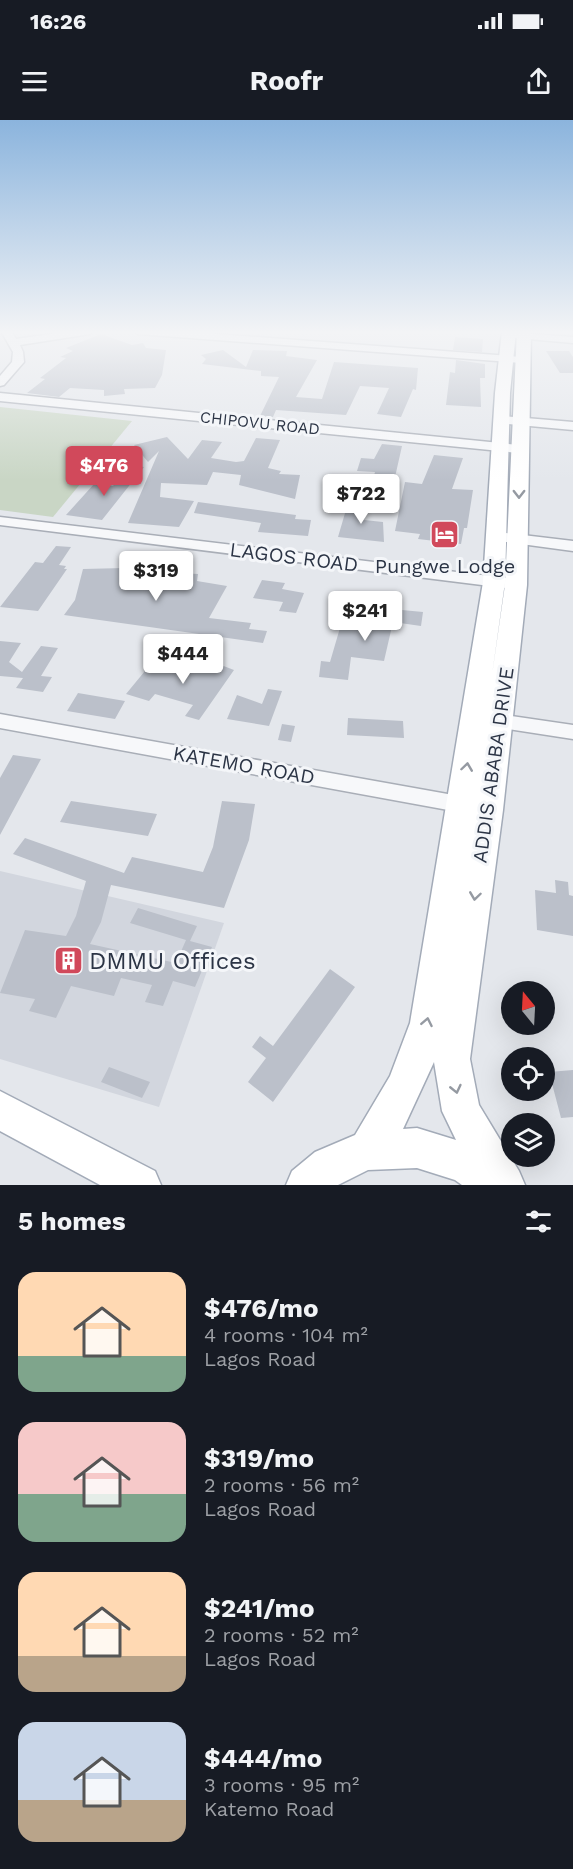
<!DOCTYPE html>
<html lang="en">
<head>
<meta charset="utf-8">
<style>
	body { margin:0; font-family:"Work Sans",sans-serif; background:#242831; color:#f1f3f6; height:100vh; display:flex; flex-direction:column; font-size:22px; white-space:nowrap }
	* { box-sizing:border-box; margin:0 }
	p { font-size:20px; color:#9ea1a6 }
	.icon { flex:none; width:33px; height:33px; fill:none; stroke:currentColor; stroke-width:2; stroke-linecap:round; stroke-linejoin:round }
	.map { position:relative; height:1065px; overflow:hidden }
	.side { display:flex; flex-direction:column; background:#171b24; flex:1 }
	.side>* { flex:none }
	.needle { width:39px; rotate:342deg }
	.controls { position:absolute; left:501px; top:861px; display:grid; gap:12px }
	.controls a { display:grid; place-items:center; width:54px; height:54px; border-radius:50%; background:#171b24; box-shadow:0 6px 24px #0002; font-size:30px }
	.price { position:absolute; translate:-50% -51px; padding:0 14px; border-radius:6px; background:#fff; color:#222; font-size:20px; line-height:39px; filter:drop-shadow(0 2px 3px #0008) }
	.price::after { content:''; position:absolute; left:50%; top:36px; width:18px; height:14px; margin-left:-9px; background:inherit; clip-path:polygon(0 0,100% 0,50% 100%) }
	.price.current { background:#d1495b; color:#fff }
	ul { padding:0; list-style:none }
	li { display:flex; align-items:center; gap:18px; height:150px; padding:0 18px }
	li span { display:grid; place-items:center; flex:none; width:168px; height:120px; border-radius:18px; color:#555 }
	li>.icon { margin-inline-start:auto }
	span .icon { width:72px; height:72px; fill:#fffc; stroke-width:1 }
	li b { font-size:26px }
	h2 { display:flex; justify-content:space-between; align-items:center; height:72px; padding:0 18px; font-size:26px }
	.status { display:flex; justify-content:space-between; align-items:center; height:42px; padding:0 30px; background:#171b24; direction:ltr }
	.status svg { height:16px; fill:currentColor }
	header { display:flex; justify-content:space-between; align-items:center; height:78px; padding:0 18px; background:#171b24; font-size:27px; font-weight:700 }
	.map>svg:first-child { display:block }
	.built { fill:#d2d6de }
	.green { fill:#c9d6c5 }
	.building { fill:#bbc0ca }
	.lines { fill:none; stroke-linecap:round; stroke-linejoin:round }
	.minor-casing { stroke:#a9aeb7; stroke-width:3 }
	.major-casing { stroke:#a3abb8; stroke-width:3 }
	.minor { fill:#f7f8fa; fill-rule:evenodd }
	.major { fill:#fff; fill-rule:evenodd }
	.oneway { stroke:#959aa2 }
	.labels { text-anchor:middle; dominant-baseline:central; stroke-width:6; stroke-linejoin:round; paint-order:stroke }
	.far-street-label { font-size:16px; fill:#2b3445; stroke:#f4f6f9 }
	.street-label { font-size:20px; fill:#2b3445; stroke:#f4f6f9 }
	.poi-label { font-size:20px; fill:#2b3445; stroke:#f4f6f9 }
	.near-poi-label { font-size:24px; fill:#2b3445; stroke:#f4f6f9; text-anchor:start }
</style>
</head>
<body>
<div class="status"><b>16:26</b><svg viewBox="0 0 49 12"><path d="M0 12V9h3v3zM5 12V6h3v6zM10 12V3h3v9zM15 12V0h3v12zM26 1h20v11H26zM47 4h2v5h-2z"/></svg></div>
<header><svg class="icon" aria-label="menu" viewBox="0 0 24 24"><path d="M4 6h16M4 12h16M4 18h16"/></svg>Roofr<svg class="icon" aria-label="share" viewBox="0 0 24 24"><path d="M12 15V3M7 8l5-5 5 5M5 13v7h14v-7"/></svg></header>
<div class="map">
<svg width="573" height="1065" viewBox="0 0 573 1065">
	<rect width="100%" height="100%" fill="#e4e7ec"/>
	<!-- built -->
	<path class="built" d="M0,751L224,803L159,987L0,939Z"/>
	<!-- green -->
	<path class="green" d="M0,287L132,301L53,397L0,390Z"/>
	<!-- building -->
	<path class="building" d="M101,214L132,225L143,223L146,228L166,230L162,255L155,268L124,269L125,274L104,276V270L70,268L59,277L27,273L45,259L40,258L66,238L60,237L73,231L66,228Z
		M455,217L483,219L482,232L453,230Z
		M223,230L246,247L253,230L287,231L286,236L317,240L296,277L322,279L334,242L418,248L416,270L413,269L401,297L377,294L389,268L360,266L346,295L276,290L273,297L260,296L279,257L261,256V251L202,244L206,239L201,235Z
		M546,231H569L573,237V253H560Z
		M456,240L485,244V258H480L481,287L446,285L450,252L455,253Z
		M167,317L188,339L202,320L222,322L211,338L236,342L244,341L256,318L280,320L268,348L281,351L279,354L300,355L295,379L239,365L241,355L213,352L207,365L161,363L160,377L194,381L179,407L128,403L159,331L148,342L134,325Z
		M382,324L402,326L393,366L377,365V360L373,359L375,352L357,351L361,338L374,339Z
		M434,335L463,338L452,369L473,370L467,408H464L461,424L418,419L420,414L395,411L405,362L422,364Z
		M131,345L144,347L102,400L66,395L94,364L113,366Z
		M198,382L296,395L295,399L311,400L308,416L258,412L261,403L194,393Z
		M348,383L369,386L364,400L383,402L384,422L338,417Z
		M56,426L71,427L59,445L66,446L64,449H67L38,491L0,487L35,442L43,443Z
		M133,436L160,440L148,459L177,460L179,453L198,454L197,461L227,466L209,498L251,503L249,509L267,511L263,523L64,495L75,480L83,449L124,448Z
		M262,460L285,463L282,469L304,473L296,493L279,491L283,482L253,478Z
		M381,488L423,492L421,506L393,502L384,541L351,537L348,560L319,557L321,541L330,542L342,501L377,506Z
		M0,521L21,523L9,542L22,552L41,526L58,528L41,556L52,557L43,572L16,568L23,558L0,556Z
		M154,540L199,552L208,540L234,550L199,600L185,596L193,585L155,574L149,581L126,574Z
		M268,569L282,571L269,606L227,599L237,575L262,584Z
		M78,573L125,581L115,599L67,591Z
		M348,598L403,601L404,618L347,615Z
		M282,604L295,606L291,622L278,620Z
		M13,635L41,639L0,715V658Z
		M71,681L157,694L148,716L60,702Z
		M222,681L255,684L249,720L224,788L111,765L101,802L90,824L176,843L186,820L130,803L138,788L197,806L190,821L212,827L195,867L173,861L163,886L145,882L152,865L121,858L114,876L71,866L56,898L29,891L35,879L0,873L25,810L66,816L76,796L86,761L13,734L25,718L124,753L132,737L203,752L213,727Z
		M555,760L568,762L569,775L573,776V816L537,810L535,770L556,773Z
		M330,849L355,867L273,982L248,962L266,938L252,927L260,916L273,926Z
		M109,947L150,962L142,978L101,962Z
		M573,950V997L561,998L549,952Z"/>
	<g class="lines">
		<defs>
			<path id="minor" d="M1,211H11L16,219L71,211H95L90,214L20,225L23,232L24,242L4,265L0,266V256L12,242L13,232Z
				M133,211H178L522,237L528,240L522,243L138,214Z
				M508,212L573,217V223L504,217V213Z
				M0,273L519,325L526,329L519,333L0,281Z
				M502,296L573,302V310L498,303L496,300L498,297Z
				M0,397L506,458L514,463L506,468L0,405Z
				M497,412L573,421V431L492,420L489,417Z
				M490,593L573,605V619L483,605L480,600L483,595Z
				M0,594L470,678L478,680L481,686L478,692L470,694L0,608Z"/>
			<path id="major" d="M502,211H516L510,273L505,462L492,555L505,465L517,211H531L527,465L503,690L470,939L479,985L519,1051L525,1065H462L455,1060L417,1048L368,1050L338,1065H286L292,1051L315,1032L355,1015L390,956L410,903L483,462L495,273ZM434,942L442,991L456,1020L417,1008L403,1009Z
				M0,971L155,1051L161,1065H100L0,1011Z"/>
		</defs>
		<!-- minor casing -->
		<use href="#minor" class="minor-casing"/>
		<!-- major casing -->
		<use href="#major" class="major-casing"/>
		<!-- minor -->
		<use href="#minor" class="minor"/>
		<!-- major -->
		<use href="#major" class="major"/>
	</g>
	<!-- one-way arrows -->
	<defs><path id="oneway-chevron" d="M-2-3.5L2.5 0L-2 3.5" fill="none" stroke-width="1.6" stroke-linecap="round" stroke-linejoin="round" transform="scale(1.5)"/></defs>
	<g class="oneway">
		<use href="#oneway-chevron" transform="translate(519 374) rotate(90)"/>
		<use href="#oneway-chevron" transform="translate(467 647) rotate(-82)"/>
		<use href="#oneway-chevron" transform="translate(475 776) rotate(98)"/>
		<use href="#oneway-chevron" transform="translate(427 902) rotate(-79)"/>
		<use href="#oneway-chevron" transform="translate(456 969) rotate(77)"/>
	</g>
	<!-- sky -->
	<linearGradient id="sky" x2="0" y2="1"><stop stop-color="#8bb4dd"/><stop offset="0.59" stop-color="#f3f4f6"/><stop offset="1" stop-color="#f3f4f6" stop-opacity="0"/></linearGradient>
	<rect width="573" height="360" fill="url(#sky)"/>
	<!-- icons -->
	<defs>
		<symbol id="hotel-square" viewBox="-11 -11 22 22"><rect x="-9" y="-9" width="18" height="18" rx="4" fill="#d1495b" stroke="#f4f6f9"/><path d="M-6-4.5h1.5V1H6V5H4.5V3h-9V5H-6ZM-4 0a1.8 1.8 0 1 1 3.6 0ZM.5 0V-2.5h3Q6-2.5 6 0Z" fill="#fff"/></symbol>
		<symbol id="building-square" viewBox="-11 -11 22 22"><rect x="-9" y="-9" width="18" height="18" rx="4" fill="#d1495b" stroke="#f4f6f9"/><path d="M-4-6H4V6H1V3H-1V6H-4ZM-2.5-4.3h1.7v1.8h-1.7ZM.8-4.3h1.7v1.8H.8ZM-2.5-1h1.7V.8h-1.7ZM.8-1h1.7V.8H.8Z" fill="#fff"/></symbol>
	</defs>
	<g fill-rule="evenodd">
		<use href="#hotel-square" x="428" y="398" width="33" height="33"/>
		<use href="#building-square" x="52" y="824" width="33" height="33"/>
	</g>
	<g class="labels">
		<!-- far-street labels -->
		<g class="far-street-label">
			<text transform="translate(260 303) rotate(6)">CHIPOVU ROAD</text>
		</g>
		<!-- street labels -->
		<g class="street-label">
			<text transform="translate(294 437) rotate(7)">LAGOS ROAD</text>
			<text transform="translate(244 645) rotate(10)">KATEMO ROAD</text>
			<text transform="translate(493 645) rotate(-82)">ADDIS ABABA DRIVE</text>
		</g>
		<!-- poi labels -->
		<g class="poi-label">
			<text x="445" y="446">Pungwe Lodge</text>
		</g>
		<!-- near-poi labels -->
		<g class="near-poi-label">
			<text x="89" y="841">DMMU Offices</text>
		</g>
	</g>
</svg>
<div class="controls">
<a><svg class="needle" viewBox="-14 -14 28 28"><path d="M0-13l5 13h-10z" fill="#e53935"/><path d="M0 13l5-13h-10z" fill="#9ea1a6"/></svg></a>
<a><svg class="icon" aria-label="locate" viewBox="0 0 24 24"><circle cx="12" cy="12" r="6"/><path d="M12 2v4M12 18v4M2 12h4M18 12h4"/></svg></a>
<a><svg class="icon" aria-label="layers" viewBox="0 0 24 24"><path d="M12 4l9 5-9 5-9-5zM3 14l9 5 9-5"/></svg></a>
</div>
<b class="price current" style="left:104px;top:377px">$476</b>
<b class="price" style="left:361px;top:405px">$722</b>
<b class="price" style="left:156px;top:482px">$319</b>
<b class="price" style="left:365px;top:522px">$241</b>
<b class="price" style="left:183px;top:565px">$444</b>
</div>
<section class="side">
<h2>5 homes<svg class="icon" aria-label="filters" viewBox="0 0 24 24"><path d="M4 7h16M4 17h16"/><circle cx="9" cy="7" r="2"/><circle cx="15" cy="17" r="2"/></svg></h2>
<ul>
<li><span style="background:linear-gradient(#ffd9b3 70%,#7fa58c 0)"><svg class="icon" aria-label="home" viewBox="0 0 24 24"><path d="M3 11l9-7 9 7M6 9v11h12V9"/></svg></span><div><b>$476/mo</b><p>4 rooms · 104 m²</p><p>Lagos Road</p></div></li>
<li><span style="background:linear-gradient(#f6c9c9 60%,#7fa58c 0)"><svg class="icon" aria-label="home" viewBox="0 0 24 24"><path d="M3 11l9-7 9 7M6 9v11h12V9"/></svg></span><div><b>$319/mo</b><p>2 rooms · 56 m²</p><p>Lagos Road</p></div></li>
<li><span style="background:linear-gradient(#ffd9b3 70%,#b9a48a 0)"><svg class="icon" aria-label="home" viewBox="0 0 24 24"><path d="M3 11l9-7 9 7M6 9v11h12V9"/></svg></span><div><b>$241/mo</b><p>2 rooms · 52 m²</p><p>Lagos Road</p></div></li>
<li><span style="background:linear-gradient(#c9d6e8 65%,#b9a48a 0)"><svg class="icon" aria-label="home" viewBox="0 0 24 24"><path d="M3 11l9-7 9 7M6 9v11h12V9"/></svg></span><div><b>$444/mo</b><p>3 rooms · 95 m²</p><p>Katemo Road</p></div></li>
</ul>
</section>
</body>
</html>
